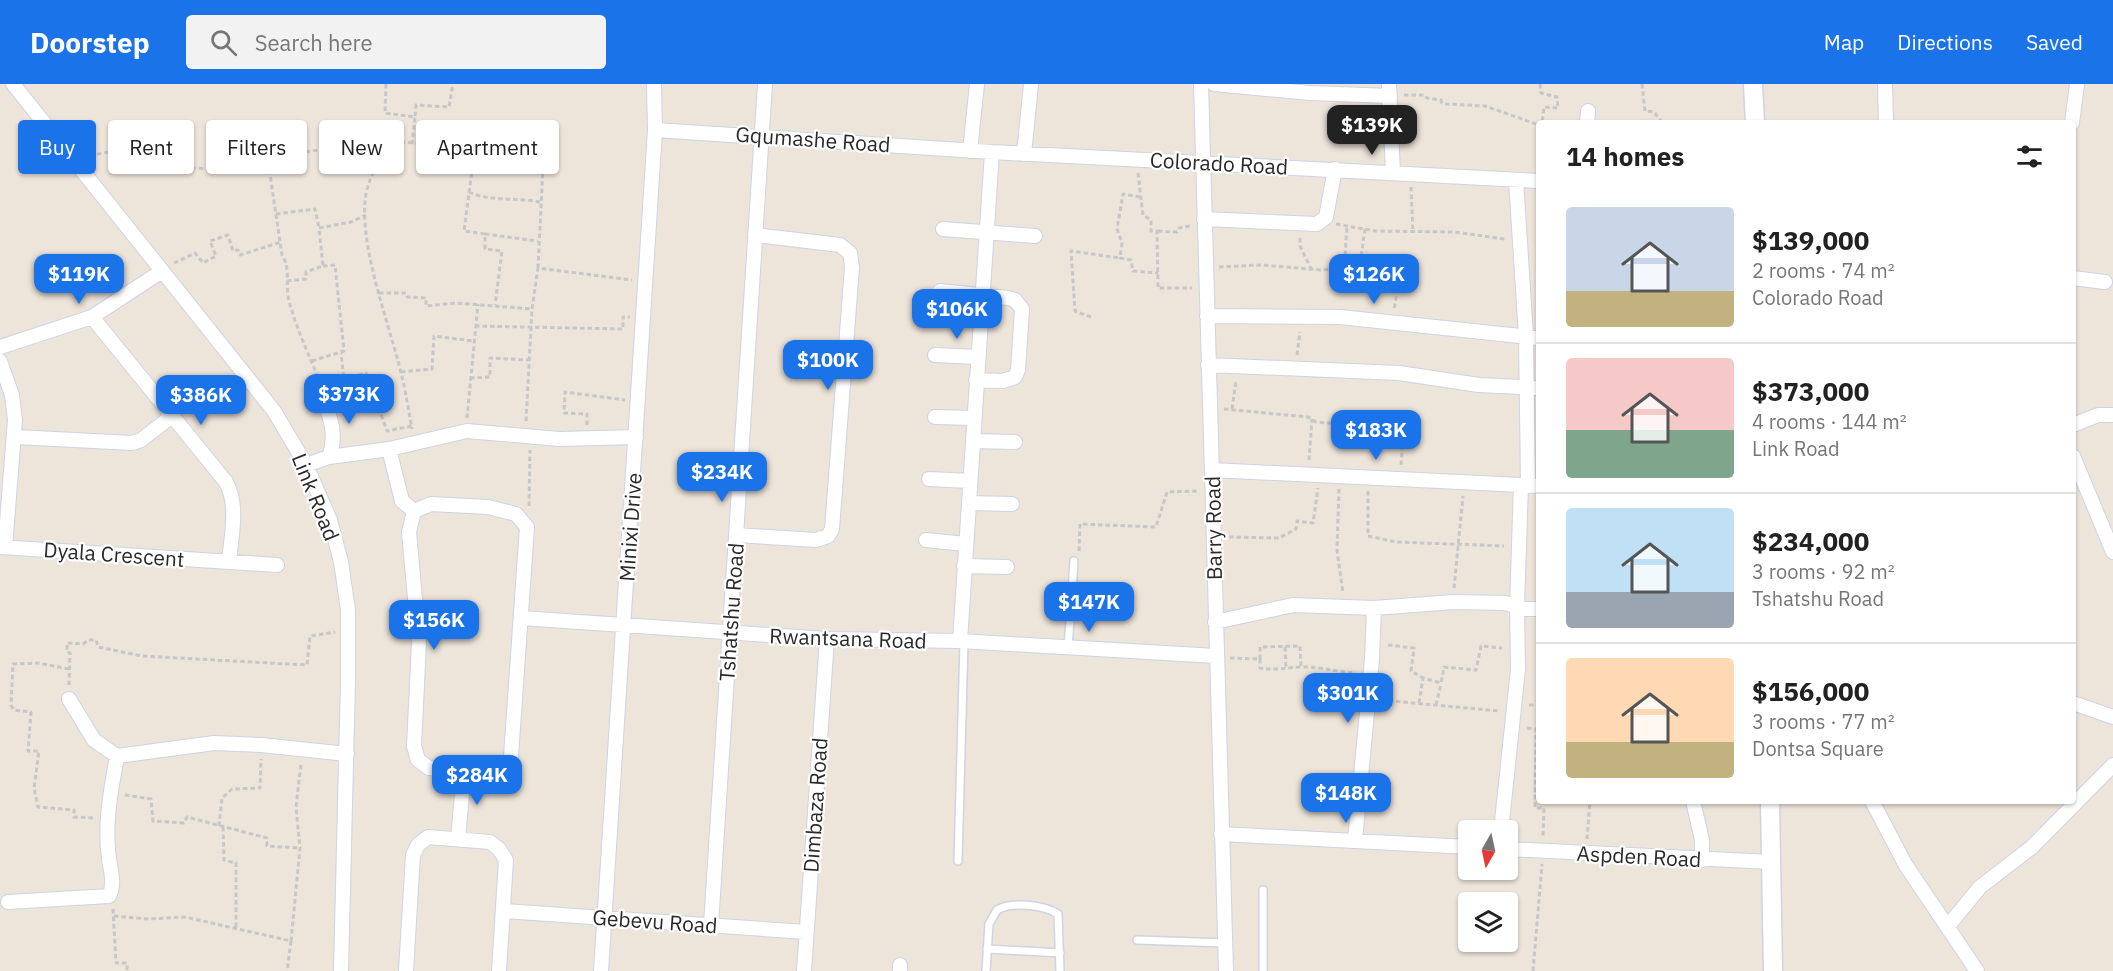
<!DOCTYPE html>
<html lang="en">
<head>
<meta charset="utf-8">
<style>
	body { margin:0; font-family:"IBM Plex Sans",sans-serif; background:#f2f2f2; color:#222; height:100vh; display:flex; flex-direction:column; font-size:22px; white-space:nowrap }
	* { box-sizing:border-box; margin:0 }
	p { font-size:20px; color:#767676 }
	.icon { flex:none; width:33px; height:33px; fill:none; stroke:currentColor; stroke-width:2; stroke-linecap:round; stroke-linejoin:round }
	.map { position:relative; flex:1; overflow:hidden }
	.side { position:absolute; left:1536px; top:36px; width:540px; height:684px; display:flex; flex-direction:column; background:#fff; border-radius:6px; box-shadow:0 2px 4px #0004 }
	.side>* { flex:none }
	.top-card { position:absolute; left:18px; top:36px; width:570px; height:54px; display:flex; gap:12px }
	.needle { width:39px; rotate:189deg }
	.fabs { position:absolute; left:1458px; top:736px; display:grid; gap:12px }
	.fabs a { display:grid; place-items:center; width:60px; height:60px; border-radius:6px; background:#fff; box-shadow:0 2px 4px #0004; font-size:30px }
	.price { position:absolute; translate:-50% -51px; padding:0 14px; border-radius:12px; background:#1a73e8; color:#fff; font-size:20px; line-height:39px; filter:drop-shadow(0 2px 3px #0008) }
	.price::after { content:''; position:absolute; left:50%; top:36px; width:18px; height:14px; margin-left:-9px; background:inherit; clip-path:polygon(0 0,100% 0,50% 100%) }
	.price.selected { background:#222; color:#fff }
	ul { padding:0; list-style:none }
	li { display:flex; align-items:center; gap:18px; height:150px; padding:0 30px }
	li+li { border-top:2px solid #e0e0e0 }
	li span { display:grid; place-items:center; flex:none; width:168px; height:120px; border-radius:6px; color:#555 }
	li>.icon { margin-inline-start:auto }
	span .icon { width:72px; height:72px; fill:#fffc; stroke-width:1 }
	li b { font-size:26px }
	h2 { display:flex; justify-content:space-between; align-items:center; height:72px; padding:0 30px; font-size:26px }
	.chip { padding:0 21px; border-radius:6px; background:#fff; box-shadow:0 2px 4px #0004; font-size:21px; line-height:54px }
	.chip.selected { background:#1a73e8; color:#fff }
	header { display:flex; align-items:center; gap:36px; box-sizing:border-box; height:84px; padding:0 30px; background:#1a73e8; color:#fff }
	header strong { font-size:28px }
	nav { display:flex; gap:33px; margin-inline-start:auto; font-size:21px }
	.search { width:420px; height:54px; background:#f2f2f2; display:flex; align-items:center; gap:15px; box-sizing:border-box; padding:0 21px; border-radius:6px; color:#767676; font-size:22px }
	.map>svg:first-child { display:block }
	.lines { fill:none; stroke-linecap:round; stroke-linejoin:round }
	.lane-casing { stroke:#cfd3e3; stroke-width:10 }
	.street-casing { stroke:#cfd3e3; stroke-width:16 }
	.secondary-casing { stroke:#cfd3e3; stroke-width:21 }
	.path { stroke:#c7c7c7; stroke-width:3; stroke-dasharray:4.5 3; stroke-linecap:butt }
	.lane { stroke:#fff; stroke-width:7 }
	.street { stroke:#fff; stroke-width:14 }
	.secondary { stroke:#fff; stroke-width:18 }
	.labels { text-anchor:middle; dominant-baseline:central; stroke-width:4.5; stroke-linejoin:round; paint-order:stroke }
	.street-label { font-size:21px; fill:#292929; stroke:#fff }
</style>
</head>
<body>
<header>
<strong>Doorstep</strong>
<div class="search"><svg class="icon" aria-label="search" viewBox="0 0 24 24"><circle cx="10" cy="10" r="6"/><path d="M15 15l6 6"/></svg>Search here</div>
<nav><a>Map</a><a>Directions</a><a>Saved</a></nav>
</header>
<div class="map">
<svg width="2113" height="887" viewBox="0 0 2113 887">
	<rect width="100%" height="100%" fill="#ede4da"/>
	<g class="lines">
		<defs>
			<path id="lane" d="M1068,564L1074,477
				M958,777L964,558
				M1137,856L1225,859
				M987,865L1060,869
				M986,887L989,840L997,826C1011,817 1044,821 1058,830L1060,887
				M1263,887V806"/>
			<path id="street" d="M13,0L274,327L306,381L330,436L341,478L348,526V596L341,887
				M1201,0L1226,887
				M1214,0L1310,9L1390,12
				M1389,0L1393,89
				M1885,0L1886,39
				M1587,39L1588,27
				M2072,39L2077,0
				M655,46L992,68L1539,97
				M970,67L977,0
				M1024,70L1031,0
				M1516,96L1526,252L1528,402
				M1204,135L1317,140L1326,133L1335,85
				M943,145L1035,152
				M2073,194L2105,198
				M940,207L1008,214L1015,216L1022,225L1018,286L1015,293L1003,297L976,296
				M1207,232L1340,233L1539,254
				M92,233L226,398C239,422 231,452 229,478
				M0,263L92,233L162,187
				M935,271L978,273
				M0,277L12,311L15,336L5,463
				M1208,281L1399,289L1479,301L1539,304
				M322,308C329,331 338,350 329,373
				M935,333L974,334
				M2073,341L2098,331H2113
				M16,353L132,359L141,356L172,332
				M973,357L1015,358
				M389,365L402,417L414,427
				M2073,372L2113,468
				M306,381L329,373L389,365L467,347L559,355L636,353
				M1212,386L1539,402
				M929,395L970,397
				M969,419L1012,420
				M431,420L488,423L516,430L527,443L511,672L506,682L496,688L429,684L418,676L414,662L419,559L409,448L414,427Z
				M736,451L816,456L828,452L832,445L852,183L850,169L840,161L755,151
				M926,456L966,460
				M0,463L277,481
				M964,482L1007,483
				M522,534L827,555L960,557L1216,572
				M1215,538L1293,521L1374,524L1454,518L1505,519L1525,525H1539
				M960,557L992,68
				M69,615L94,656L117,672L214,659L261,661L347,670
				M2073,619L2113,633
				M1693,717L1702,756V776
				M1872,717L1905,780L1977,887
				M1501,747L1518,585L1517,522L1521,401
				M1221,750L1468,763
				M458,755L464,688
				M1355,756L1372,575L1374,524
				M1508,765L1771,778
				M8,818L109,812C115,801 111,787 109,775C104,740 111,706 117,672
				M503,827L806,848
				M711,841L765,0
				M1948,842L1980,803L2032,763L2113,681
				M406,887L413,771L418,761L428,753L490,758L499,765L506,776L499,887
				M601,887L655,46L654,0
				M804,887L827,555
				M900,887V881"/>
			<path id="secondary" d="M1753,0L1755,39
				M1770,717L1773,887"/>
		</defs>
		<!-- lane casing -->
		<use href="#lane" class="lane-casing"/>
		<!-- street casing -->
		<use href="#street" class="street-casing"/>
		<!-- secondary casing -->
		<use href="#secondary" class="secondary-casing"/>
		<!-- path -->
		<path class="path" d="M386,0L385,29L415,33L412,60
			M1540,0L1541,9L1557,13L1558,24L1544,23L1542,39
			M1642,0L1645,27L1654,28L1663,39
			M1404,11H1425L1427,14L1441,16L1442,19L1447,20L1485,22L1539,41
			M415,32L416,21L449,23L453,0
			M393,57L435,61L437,49L476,56L464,147L485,150V165L502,167L495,221
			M90,73C107,65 124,69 141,69V87C161,86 200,80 216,88L254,78L268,77
			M1138,89L1143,131L1151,136V147H1157L1158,204H1192
			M1411,103L1413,149
			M469,108C490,118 517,113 540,118
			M1140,113L1123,110L1117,145L1122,159L1120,174L1131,176L1133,187L1158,189
			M276,130L315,125L319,144
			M1336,140L1375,147L1454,148L1505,155
			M1365,145L1361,173L1368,178L1396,181L1395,200L1398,204L1394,225
			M1158,147L1177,148L1179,144L1190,142
			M485,150L538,157
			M1300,154V162L1311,185
			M1345,171L1347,143
			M174,179L195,169L203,179L216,172L210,157L228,151L233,167L238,166L240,171L281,158
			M1219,183L1261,181L1322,186L1343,184L1345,171L1361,173
			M538,184L544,62
			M287,197L306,195V188L323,182L319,144L351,138L366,131
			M379,209H406L407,213L426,214V222L456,219L532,225
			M1091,233L1075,227L1071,167L1120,174
			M475,242L623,245V233H630
			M1297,271L1300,248
			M312,277L344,267L335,181L323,182
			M401,288L432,285L434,252L473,257
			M318,293C308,269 296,243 289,217C285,201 291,185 282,171L268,77L280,71L343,63L346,59L380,53L393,57C381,75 370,89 366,110C358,156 386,232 398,277C404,299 408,322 412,345
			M470,294L490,293V274L530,276
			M344,295L366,289L387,347L412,342
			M333,301L344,295L341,269
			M1224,325L1308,333L1316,338L1400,345L1403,353L1401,381
			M1232,325L1236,297
			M467,334L478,220
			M526,337L532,225L538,184L632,196
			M587,341V330L564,329L565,308L625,316
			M1309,376L1312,335
			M1339,405L1337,466L1343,509
			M1368,407V452L1396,458L1504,462
			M529,422L530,366
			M1229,453L1279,454L1296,445L1297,437L1313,439L1318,404
			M1079,467L1080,440L1156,443L1167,408L1198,407
			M1454,504L1463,412
			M1388,561L1414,564L1411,587L1423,594
			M1285,563L1286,584
			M1230,574L1260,575V584C1275,587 1288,583 1303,583C1322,583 1338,588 1356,589
			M1260,575V563L1300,562L1301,583
			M69,585L38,579L13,580L11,621L14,626L31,628L28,667H39L34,704L38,723L74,726V733L94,734
			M69,601L70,569L67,568V559L83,560L89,556H96L98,563L142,572L307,581L310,552L335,548
			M1381,616L1499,627
			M1419,619L1423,594L1441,599L1444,583L1476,586L1481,562L1502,564
			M1436,621L1441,600
			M1529,621H1539
			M1527,644L1536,645L1535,724H1544L1543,752
			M125,711L151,715L153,737L184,739L187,733L267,754V762L300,764
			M219,742L222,714L232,705L260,704L261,675
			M223,743L224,776L236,779V846
			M1587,755L1590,717
			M113,825L116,879H127V887
			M114,832L148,835L185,833L291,857L287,887
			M291,857L300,764L296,723L301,680
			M1533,887L1542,780"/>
		<!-- lane -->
		<use href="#lane" class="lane"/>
		<!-- street -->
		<use href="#street" class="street"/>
		<!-- secondary -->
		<use href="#secondary" class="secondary"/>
	</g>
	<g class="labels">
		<!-- street labels -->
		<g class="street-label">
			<text transform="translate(813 55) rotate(4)">Gqumashe Road</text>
			<text transform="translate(1219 79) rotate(3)">Colorado Road</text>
			<text transform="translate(316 413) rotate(68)">Link Road</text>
			<text transform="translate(630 443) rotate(-86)">Minixi Drive</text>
			<text transform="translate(1213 444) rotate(-91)">Barry Road</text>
			<text transform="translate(114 470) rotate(4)">Dyala Crescent</text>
			<text transform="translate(731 528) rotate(-86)">Tshatshu Road</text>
			<text transform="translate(848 554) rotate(2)">Rwantsana Road</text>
			<text transform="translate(815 721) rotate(-86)">Dimbaza Road</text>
			<text transform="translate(1639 772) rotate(3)">Aspden Road</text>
			<text transform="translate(655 837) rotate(4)">Gebevu Road</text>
		</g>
	</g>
</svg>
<div class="fabs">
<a><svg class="needle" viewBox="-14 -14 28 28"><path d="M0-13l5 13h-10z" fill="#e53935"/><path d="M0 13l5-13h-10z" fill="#767676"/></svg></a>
<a><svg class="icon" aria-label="layers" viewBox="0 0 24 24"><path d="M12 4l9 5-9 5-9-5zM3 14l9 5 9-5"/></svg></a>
</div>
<b class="price selected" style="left:1372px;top:72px">$139K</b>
<b class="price" style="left:79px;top:221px">$119K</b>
<b class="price" style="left:1374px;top:221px">$126K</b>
<b class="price" style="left:957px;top:256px">$106K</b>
<b class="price" style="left:828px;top:307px">$100K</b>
<b class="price" style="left:349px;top:341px">$373K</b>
<b class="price" style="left:201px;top:342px">$386K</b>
<b class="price" style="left:1376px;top:377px">$183K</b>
<b class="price" style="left:722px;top:419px">$234K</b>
<b class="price" style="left:1089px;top:549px">$147K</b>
<b class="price" style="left:434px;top:567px">$156K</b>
<b class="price" style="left:1348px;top:640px">$301K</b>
<b class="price" style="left:477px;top:722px">$284K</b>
<b class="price" style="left:1346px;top:740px">$148K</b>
<div class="top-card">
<a class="chip selected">Buy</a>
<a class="chip">Rent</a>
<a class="chip">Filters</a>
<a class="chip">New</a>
<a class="chip">Apartment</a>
</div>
<section class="side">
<h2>14 homes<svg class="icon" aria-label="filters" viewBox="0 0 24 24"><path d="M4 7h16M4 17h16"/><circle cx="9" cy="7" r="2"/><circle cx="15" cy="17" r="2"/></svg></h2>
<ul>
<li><span style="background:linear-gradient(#c9d6e8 70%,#c2b280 0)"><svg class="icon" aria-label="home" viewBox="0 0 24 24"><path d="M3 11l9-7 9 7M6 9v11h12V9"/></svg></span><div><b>$139,000</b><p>2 rooms · 74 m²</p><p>Colorado Road</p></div></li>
<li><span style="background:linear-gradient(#f6c9c9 60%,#7fa58c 0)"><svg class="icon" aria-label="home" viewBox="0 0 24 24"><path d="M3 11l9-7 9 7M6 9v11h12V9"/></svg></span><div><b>$373,000</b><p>4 rooms · 144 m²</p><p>Link Road</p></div></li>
<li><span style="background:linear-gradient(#bfe0f5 70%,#9aa5b1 0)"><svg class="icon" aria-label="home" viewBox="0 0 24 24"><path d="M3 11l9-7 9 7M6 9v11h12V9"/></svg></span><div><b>$234,000</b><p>3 rooms · 92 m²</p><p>Tshatshu Road</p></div></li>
<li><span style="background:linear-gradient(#ffd9b3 70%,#c2b280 0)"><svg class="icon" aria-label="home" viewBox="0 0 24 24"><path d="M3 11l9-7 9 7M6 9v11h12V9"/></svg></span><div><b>$156,000</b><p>3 rooms · 77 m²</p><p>Dontsa Square</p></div></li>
</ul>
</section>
</div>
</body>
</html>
